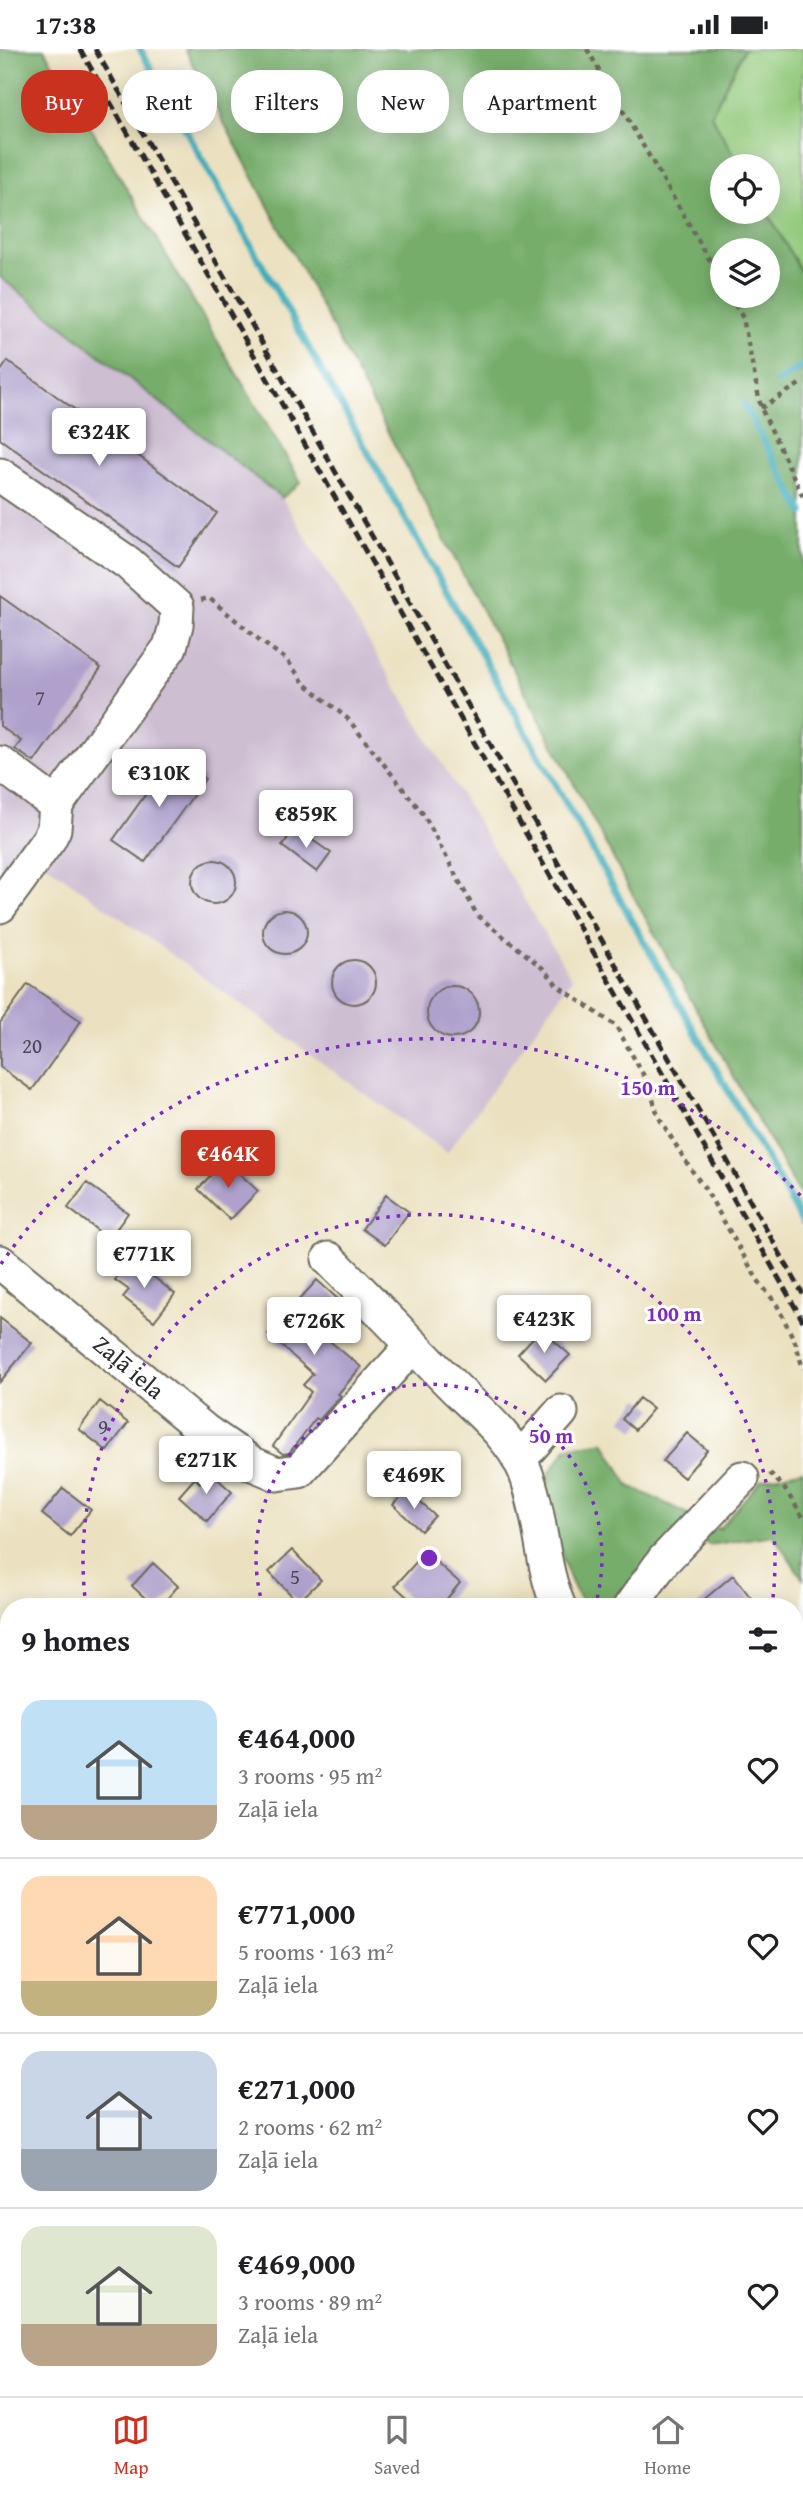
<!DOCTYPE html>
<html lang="en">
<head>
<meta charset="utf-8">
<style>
	body { margin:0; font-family:"Gentium Book Plus",serif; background:#f6f6f6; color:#202124; height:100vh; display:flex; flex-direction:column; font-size:26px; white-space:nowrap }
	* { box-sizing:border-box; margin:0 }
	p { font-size:23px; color:#757577 }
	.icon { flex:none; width:38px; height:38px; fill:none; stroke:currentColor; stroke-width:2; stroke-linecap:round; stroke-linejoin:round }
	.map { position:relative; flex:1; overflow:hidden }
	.sheet { position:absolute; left:0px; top:1549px; width:803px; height:800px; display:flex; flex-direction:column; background:#fff; border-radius:28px 28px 0 0; box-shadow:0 4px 18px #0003 }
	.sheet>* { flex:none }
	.guide { position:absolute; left:21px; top:21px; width:761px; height:63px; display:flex; gap:14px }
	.buttons { position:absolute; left:710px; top:105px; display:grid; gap:14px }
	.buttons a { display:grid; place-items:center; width:70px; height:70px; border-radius:50%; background:#fff; box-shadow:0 4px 18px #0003; font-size:35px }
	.price { position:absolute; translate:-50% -60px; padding:0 16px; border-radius:7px; background:#fff; color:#222; font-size:23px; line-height:46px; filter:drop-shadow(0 2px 4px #0008) }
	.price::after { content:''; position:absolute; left:50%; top:42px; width:21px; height:16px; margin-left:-10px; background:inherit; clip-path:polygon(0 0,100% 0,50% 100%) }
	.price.on { background:#c8321e; color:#fff }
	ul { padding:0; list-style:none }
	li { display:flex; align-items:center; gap:21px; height:175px; padding:0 21px }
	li+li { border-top:2px solid #e0e0e0 }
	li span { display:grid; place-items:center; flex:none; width:196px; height:140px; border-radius:21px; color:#555 }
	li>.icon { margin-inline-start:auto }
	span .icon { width:84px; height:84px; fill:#fffc; stroke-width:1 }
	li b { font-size:30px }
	h2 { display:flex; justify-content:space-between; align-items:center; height:84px; padding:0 21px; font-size:30px }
	.tag { padding:0 24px; border-radius:28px; background:#fff; box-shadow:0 4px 18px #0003; font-size:24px; line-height:63px }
	.tag.on { background:#c8321e; color:#fff }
	.status { display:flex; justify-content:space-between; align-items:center; height:49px; padding:0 35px; background:#fff; direction:ltr }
	.status svg { height:19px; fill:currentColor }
	.tabs { display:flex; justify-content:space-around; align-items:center; height:98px; border-top:2px solid #e0e0e0; background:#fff; font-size:19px; color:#757577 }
	.tabs a { display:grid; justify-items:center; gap:4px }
	.tabs .on { color:#c8321e }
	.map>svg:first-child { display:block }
	.industrial { fill:#cdbed2 }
	.green { fill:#93c97b; stroke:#5f7a53; stroke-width:2 }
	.forest { fill:#76ad6b; stroke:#506c4b; stroke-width:2; fill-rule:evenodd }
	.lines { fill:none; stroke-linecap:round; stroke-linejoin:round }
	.stream { stroke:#3cabb9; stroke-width:7 }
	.building { fill:#afa1cc }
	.minor-casing { stroke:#6e6b5f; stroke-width:37 }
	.path { stroke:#6e6b5f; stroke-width:4.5; stroke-dasharray:5 5; stroke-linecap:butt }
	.minor { stroke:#fff; stroke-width:33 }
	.rail { stroke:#2b2b2b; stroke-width:5; stroke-dasharray:10 5; stroke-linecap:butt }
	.ring { fill:none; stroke:#7b2cbf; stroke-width:3.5; stroke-dasharray:3.5 7 }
	.labels { text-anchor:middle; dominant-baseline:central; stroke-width:6; stroke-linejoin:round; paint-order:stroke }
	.number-label { font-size:21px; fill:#4c4853 }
	.street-label { font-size:24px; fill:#2b2b2b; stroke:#fff }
	.centre { fill:#7b2cbf; stroke:#fff; stroke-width:3.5 }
	.ring-label { font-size:21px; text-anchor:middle; font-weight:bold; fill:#7b2cbf; stroke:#fff; stroke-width:6; stroke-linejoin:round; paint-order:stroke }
</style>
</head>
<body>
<div class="status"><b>17:38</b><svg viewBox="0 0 49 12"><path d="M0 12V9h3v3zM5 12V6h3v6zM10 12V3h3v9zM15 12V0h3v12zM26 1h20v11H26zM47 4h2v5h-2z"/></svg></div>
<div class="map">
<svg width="803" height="2347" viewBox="0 0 803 2347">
	<rect width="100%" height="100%" fill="#fff"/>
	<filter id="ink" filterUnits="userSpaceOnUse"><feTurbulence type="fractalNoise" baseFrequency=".0143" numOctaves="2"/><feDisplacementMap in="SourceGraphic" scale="14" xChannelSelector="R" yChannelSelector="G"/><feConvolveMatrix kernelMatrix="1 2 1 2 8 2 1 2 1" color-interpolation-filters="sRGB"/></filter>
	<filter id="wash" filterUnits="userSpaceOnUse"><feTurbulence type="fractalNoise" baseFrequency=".00686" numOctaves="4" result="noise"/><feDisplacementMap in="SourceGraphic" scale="28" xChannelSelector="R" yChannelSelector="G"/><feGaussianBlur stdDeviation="1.57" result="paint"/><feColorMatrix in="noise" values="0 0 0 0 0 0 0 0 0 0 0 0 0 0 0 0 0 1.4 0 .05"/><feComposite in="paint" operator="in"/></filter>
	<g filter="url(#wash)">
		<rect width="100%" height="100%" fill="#ebe1c0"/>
		<!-- industrial -->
		<path class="industrial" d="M0,228L282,449L572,930L447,1104L22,798L0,828Z"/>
		<!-- green -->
		<path class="green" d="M744,0H803V226L767,163L768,117H740L711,66Z"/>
		<!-- forest -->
		<path class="forest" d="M0,0H44L301,433L282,449L0,228Z
			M185,0H744L711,66L740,117H723V163H767L803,226V1152L630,841ZM768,201V247H723V201Z
			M604,1393L629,1437L719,1480L761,1431L803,1421V1530L773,1486L709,1496L680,1478L616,1557H584C561,1520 553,1475 543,1433L567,1399Z
			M803,1691V1771L795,1775V1712Z
			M803,2067V2281L794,2274V2073Z"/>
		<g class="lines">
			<!-- stream -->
			<path class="stream" d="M140,0L803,1174
				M778,333L803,317
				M744,356L803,463"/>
		</g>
		<g id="blocks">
			<!-- building -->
			<path class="building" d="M8,312L217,464L178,518L0,390V323Z
				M0,547L101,619L34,713L15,700L21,692L0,677Z
				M173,707L205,730L145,813L113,791Z
				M295,779L331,804L317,823L282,797Z
				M192 833a22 22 0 1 1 44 0a22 22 0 1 1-44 0Z
				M263 883a22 22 0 1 1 44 0a22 22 0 1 1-44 0Z
				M332 933a22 22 0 1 1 44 0a22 22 0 1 1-44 0Z
				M28,935L81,972L32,1041L0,1018V974Z
				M427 963a26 26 0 1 1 52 0a26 26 0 1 1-52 0Z
				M225,1111L258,1142L230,1171L198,1140Z
				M87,1134L128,1164L109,1190L68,1159Z
				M386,1146L409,1163L385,1196L362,1180Z
				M131,1210L175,1245L154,1272L123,1248L129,1241L115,1231Z
				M317,1231L351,1262L326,1289L361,1318L338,1345L341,1347L319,1371L316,1369L289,1404L283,1405L273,1397L311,1343L303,1336L313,1325L268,1285Z
				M0,1269L32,1294L0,1333Z
				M541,1280L570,1306L546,1331L518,1305Z
				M639,1349L653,1360L635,1381L622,1370Z
				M100,1352L128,1374L107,1402L79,1380Z
				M687,1384L707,1401L684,1429L663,1412Z
				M409,1408L432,1432L417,1447L394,1423Z
				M210,1423L232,1443L207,1472L179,1447L195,1429L200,1434Z
				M63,1439L91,1461L70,1487L42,1465Z
				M407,1441L435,1467L421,1482L393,1456Z
				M292,1501L321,1531L298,1553L269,1523Z
				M425,1503L460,1534L440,1558H418L395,1537Z
				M153,1514L178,1537L160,1558H155L132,1537Z
				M733,1526L758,1558H695Z"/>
		</g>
	</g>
	<g filter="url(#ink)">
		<use href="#blocks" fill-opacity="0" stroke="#6e6b5f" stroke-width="2"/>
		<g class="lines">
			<defs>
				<path id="minor" d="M0,426L128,514L177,558L176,576L170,598L56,756L54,780L49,790L0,857
					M0,714L56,756
					M329,1210C371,1252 411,1295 453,1337C478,1362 511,1388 525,1422C542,1466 540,1514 559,1558
					M0,1213L205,1382L253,1415L277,1425L299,1422L413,1296
					M519,1411L561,1363
					M630,1558L663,1512L742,1429
					M0,1596L9,1603
					M0,1925L9,1913
					M794,2085L803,2086
					M794,2301L803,2308
					M0,2339L10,2347"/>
			</defs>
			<!-- minor casing -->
			<use href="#minor" class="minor-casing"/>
			<!-- path -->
			<path class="path" d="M587,0L723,234
				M730,247L743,269L761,359L803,448
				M761,359L803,333
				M201,551L209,549L262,593L287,611L304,634L348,670L424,766L477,866L545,921L558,937L616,977L649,1036L658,1067L690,1119L706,1141L757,1230L777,1256L796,1295L803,1320
				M770,1424L784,1439L803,1468"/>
			<!-- minor -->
			<use href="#minor" class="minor"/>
			<!-- rail -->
			<path class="rail" d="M80,0L803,1272
				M95,0L803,1245"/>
		</g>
	</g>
	<!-- distance rings -->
	<g class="ring">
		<path d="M263 1557A173 173 0 1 1 595 1557"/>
		<path d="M86 1557A346 346 0 1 1 772 1557"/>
		<path d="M1 1215A519 519 0 0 1 802 1148"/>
	</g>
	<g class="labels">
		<!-- number labels -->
		<g class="number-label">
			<text x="40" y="648">7</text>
			<text x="32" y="996">20</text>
			<text x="103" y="1377">9</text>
			<text x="295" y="1527">5</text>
		</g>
		<!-- street labels -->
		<g class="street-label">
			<text transform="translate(129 1318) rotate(40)">Zaļā iela</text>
		</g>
	</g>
	<circle cx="429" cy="1509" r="10" class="centre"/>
	<g class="ring-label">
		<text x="648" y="1046">150 m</text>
		<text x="674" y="1272">100 m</text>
		<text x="551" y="1394">50 m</text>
	</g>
</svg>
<div class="buttons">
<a><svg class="icon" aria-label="locate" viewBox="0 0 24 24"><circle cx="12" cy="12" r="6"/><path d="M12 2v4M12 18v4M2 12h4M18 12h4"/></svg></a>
<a><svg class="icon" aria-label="layers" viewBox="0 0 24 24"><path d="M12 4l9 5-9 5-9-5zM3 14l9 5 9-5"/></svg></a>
</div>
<b class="price" style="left:99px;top:419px">€324K</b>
<b class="price" style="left:159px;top:760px">€310K</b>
<b class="price" style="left:306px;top:801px">€859K</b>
<b class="price on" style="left:228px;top:1141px">€464K</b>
<b class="price" style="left:144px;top:1241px">€771K</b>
<b class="price" style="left:544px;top:1306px">€423K</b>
<b class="price" style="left:314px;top:1308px">€726K</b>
<b class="price" style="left:206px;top:1447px">€271K</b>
<b class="price" style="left:414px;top:1462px">€469K</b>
<div class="guide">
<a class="tag on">Buy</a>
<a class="tag">Rent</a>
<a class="tag">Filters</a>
<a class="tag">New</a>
<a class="tag">Apartment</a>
</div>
<section class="sheet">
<h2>9 homes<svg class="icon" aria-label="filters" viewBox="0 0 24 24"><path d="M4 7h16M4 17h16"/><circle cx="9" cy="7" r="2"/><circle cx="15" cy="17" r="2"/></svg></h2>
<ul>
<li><span style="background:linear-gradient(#bfe0f5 75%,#b9a48a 0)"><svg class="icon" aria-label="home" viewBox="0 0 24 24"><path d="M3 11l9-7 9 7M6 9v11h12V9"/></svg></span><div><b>€464,000</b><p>3 rooms · 95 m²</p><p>Zaļā iela</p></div><svg class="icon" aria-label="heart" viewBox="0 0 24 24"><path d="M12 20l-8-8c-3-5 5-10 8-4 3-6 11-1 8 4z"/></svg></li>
<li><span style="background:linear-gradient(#ffd9b3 75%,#c2b280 0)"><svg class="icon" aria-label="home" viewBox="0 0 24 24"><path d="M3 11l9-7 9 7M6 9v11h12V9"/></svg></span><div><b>€771,000</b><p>5 rooms · 163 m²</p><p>Zaļā iela</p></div><svg class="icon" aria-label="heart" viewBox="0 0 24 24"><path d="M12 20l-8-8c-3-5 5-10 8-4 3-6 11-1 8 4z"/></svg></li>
<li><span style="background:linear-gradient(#c9d6e8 70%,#9aa5b1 0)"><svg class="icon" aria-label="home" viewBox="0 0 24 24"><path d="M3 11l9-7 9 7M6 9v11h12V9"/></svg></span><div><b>€271,000</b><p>2 rooms · 62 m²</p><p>Zaļā iela</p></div><svg class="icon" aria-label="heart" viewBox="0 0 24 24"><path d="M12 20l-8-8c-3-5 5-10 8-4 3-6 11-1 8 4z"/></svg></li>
<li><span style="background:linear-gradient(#dfe7d0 70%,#b9a48a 0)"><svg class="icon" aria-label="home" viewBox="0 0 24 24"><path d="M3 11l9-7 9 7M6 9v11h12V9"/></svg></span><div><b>€469,000</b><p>3 rooms · 89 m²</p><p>Zaļā iela</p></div><svg class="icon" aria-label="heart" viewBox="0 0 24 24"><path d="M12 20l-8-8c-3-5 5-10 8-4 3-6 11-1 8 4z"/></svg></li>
</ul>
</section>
</div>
<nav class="tabs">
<a class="on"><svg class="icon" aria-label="map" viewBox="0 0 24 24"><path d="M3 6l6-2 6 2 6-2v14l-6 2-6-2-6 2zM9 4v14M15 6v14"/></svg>Map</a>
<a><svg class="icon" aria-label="saved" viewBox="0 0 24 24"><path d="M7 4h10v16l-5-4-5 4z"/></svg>Saved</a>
<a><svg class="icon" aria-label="home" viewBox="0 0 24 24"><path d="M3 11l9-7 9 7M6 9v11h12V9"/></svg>Home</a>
</nav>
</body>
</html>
